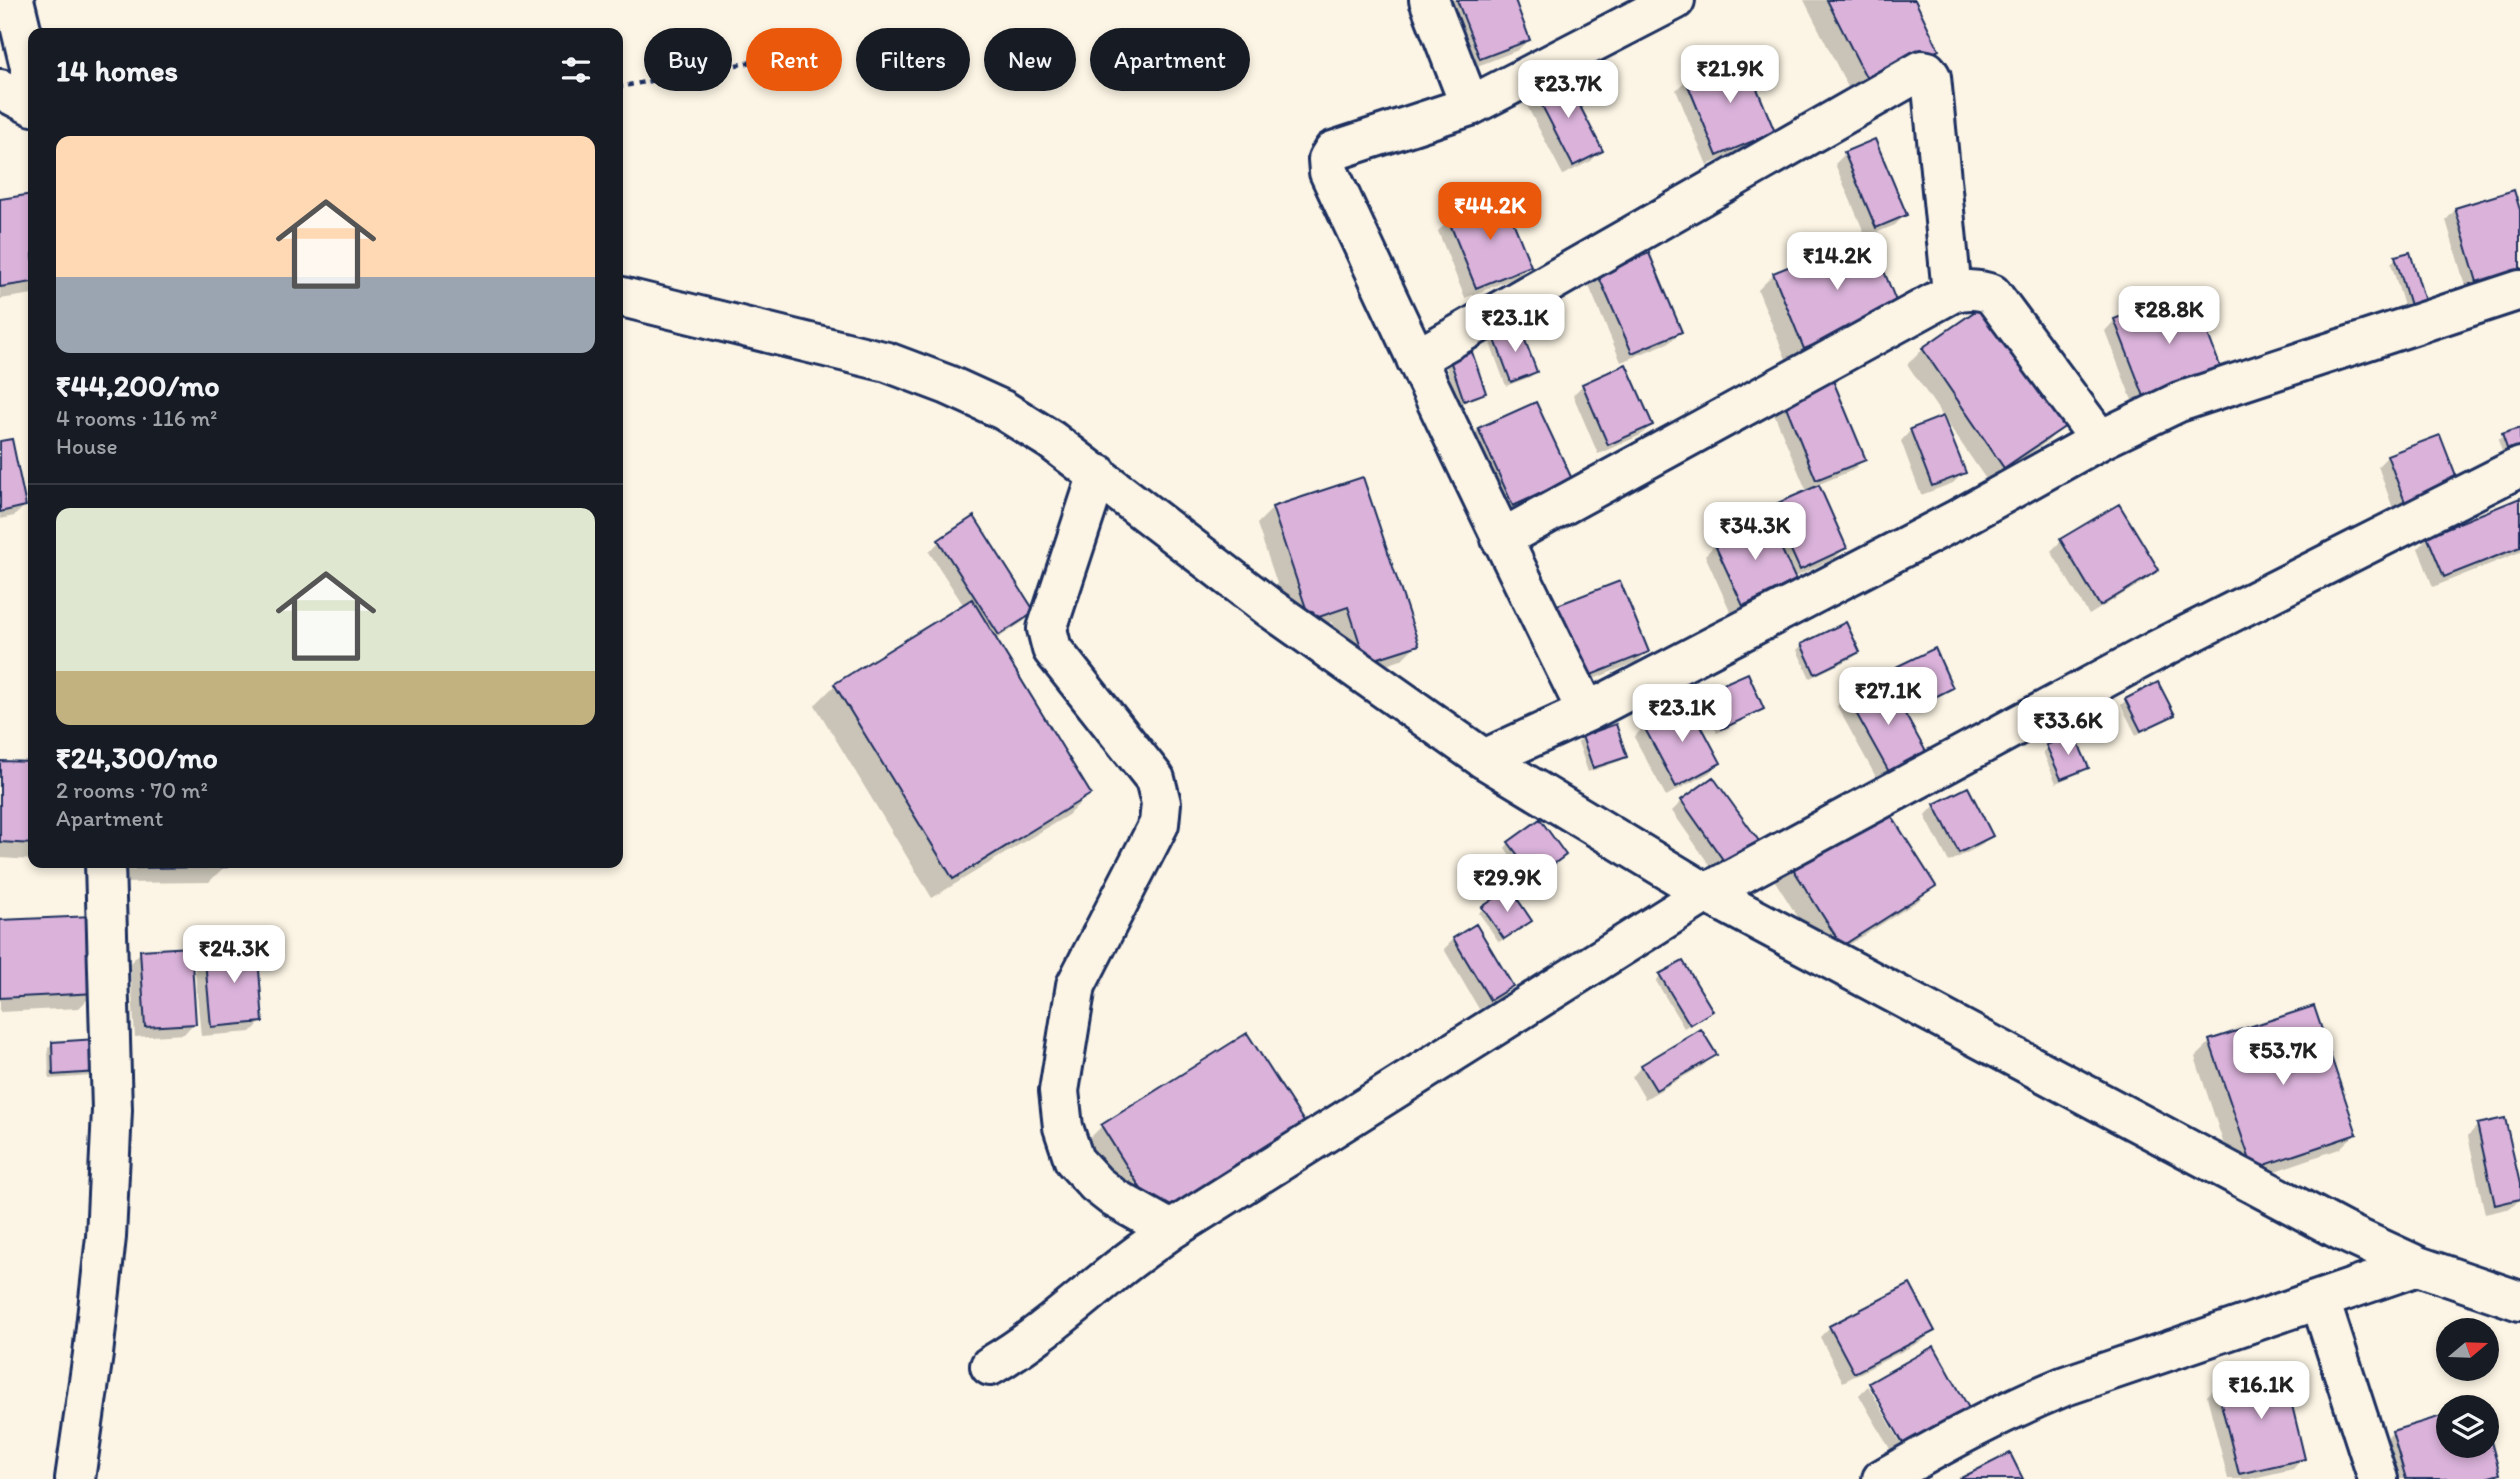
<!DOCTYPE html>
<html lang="en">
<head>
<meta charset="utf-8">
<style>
	body { margin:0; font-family:Itim,sans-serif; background:#20242c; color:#f1f3f6; height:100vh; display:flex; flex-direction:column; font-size:26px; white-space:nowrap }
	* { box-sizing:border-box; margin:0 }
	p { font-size:23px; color:#9ea1a6 }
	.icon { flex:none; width:38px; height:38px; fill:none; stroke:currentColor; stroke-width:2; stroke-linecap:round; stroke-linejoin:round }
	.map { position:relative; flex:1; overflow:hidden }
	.panel { position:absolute; left:28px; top:28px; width:595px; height:840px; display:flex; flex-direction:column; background:#171b24; border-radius:14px; box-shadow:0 4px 10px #0003 }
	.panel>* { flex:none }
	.top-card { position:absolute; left:644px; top:28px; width:665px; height:63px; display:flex; gap:14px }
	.needle { width:46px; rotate:71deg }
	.buttons { position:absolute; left:2436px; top:1318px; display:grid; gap:14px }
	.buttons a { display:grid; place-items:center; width:63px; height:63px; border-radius:50%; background:#171b24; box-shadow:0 4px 10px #0003; font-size:35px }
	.price { position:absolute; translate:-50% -60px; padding:0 16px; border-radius:14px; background:#fff; color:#222; font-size:23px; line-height:46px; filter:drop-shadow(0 2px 4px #0008) }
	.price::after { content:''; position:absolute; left:50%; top:42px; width:21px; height:16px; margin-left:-10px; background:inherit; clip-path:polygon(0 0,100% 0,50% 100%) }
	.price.active { background:#ea580c; color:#fff }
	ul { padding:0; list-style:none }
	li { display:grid; align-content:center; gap:14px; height:371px; padding:0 28px }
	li+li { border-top:2px solid #363941 }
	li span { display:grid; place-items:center; height:217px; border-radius:14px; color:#555 }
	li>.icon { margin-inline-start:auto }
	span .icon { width:126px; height:126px; fill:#fffc; stroke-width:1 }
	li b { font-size:30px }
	h2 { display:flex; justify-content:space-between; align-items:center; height:84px; padding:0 28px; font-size:30px }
	.pill { padding:0 24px; border-radius:32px; background:#171b24; box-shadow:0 4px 10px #0003; font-size:24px; line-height:63px }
	.pill.active { background:#ea580c; color:#fff }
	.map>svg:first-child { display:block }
	.shadow { fill:#0003 }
	.building { fill:#dab2da; stroke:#1b2f5e; stroke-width:2 }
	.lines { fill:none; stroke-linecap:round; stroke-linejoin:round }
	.minor-casing { stroke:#1b2f5e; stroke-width:44 }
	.path { stroke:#1b2f5e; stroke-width:4.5; stroke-dasharray:5 5; stroke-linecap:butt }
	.minor { stroke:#fcf5e5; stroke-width:38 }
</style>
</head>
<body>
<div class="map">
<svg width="2520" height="1479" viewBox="0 0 2520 1479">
	<rect width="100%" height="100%" fill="#fcf5e5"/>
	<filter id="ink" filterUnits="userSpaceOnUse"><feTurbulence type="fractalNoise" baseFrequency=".0143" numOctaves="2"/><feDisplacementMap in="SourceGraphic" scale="14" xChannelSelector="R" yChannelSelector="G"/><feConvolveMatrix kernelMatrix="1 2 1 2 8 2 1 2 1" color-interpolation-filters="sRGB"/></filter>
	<g filter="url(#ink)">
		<!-- shadow -->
		<path class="shadow" d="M1448,0H1513L1528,40L1518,50L1470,69Z
			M1804,0H1913L1937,50L1922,65L1854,99Z
			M1686,80L1773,132L1763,142L1707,165L1676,90Z
			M1535,92L1601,151L1591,161L1563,175L1525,102Z
			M1845,154L1905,215L1895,225L1868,236L1898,310L1788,364L1758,290L1774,274L1866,237L1835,164Z
			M33,196V294L0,299V201Z
			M1502,199L1529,265L1519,276L1465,298L1438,231L1449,221Z
			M2456,209L2520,216V276L2467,292L2446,220Z
			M2408,254L2425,307L2407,316L2391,263L2396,258Z
			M1599,276L1680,332L1670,342L1621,362L1589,286Z
			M2115,320L2211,384L2137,413L2105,331Z
			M1495,338L1535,372L1530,377L1506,386L1490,343Z
			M1923,349L2063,425L2048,441L1988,482L1944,418L1964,472L1953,483L1921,495L1901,441L1911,430L1944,418L1907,364Z
			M1451,361L1484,392L1479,397L1459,404L1446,366Z
			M1583,385L1651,425L1641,435L1598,454L1573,395Z
			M1784,400L1864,459L1853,470L1817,485L1845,548L1835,558L1793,578L1794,580L1783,590L1732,615L1705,555L1715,545L1764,522L1762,518L1772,508L1807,492L1773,411Z
			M1479,429L1570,479L1559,489L1503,515L1469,440Z
			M2520,430V452L2504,457L2498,440L2503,436Z
			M0,443L25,506L14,516L0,519Z
			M2388,456L2458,487L2396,517L2378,466Z
			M2520,500V552L2433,587L2418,548L2428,537Z
			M1273,508L1417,644L1401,660L1351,677L1332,622L1294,634L1257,524Z
			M2061,541L2157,570L2146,580L2089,615L2051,551Z
			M939,542L1033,612L1023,622L995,640L1089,794L1068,815L932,898L815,705L835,685L964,606L929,552Z
			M1543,619L1647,652L1636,662L1571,688Z
			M1802,645L1858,652L1854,657L1810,678L1797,650Z
			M1897,668L1951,687L1946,692L1910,710L1892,673Z
			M1747,675L1762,708L1757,713L1717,733L1701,699L1706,694Z
			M1847,696L1928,758L1882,788L1837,706Z
			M2126,700L2172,714L2168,719L2136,735L2121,705Z
			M1645,726L1719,763L1709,773L1666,796L1634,737Z
			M1583,738L1625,756L1620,761L1588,772L1578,742Z
			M2047,747L2087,767L2082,772L2056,783L2043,752Z
			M0,762L33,764V860L0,858Z
			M1682,801L1762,848L1720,880L1672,811Z
			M1935,805L1990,836L1980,846L1949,862L1925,816Z
			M1509,843L1559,859L1529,882L1505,848Z
			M116,863H225V866L209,882L116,883Z
			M1791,866L1934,885L1918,901L1825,960L1775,881Z
			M1483,908L1525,925L1499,942L1479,913Z
			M0,921L95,992L79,1008L0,1012Z
			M1454,939L1511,986L1501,997L1479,1009L1444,949Z
			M204,951L262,1021L251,1032L201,1036L194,961Z
			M141,952L194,1023L184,1034L135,1037L130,963Z
			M1660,976L1706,1015L1684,1028L1656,981Z
			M1247,1035L1145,1235L1086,1142L1102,1126Z
			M2210,1042L2355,1134L2339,1149L2237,1184L2195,1057Z
			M53,1043L96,1071L91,1076L49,1079L48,1048Z
			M1714,1054L1704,1065L1645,1099L1632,1077L1642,1066Z
			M2478,1125L2520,1192V1199L2511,1208L2485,1214L2468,1136Z
			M1830,1327L1932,1331L1922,1341L1843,1382L1820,1337Z
			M2217,1385L2303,1458L2293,1469L2249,1479H2228L2207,1396Z
			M1868,1386L1909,1457L1898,1463L1859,1395Z
			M2448,1416V1446H2487V1434L2498,1473L2493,1479H2393L2383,1443L2393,1432Z"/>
		<!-- building -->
		<path class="building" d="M1457,0H1515L1530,40L1480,59Z
			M1827,0H1915L1939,50L1870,85Z
			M1743,55L1775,132L1717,156L1685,78Z
			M1564,75L1603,151L1573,166L1534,90Z
			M1875,139L1907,215L1876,228L1844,152Z
			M2514,190L2520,210V270L2477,282L2455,208Z
			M33,194V282L0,287V199Z
			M1503,197L1531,266L1476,288L1448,219Z
			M1869,234L1900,311L1804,349L1773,273Z
			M2410,252L2427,308L2412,312L2395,256Z
			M1649,253L1682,332L1632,353L1598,275Z
			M2191,289L2223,374L2147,404L2114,319Z
			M1984,305L2066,426L2004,468L1922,348Z
			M1520,327L1537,372L1511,382L1494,337Z
			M1472,352L1486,393L1464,401L1450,360Z
			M1626,364L1653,425L1608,445L1582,384Z
			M1832,378L1866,460L1816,480L1783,399Z
			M1536,402L1572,479L1513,506L1478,428Z
			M1943,416L1966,473L1932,486L1910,429Z
			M2520,428V450L2509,454L2502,434Z
			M2440,435L2460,487L2407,507L2387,455Z
			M12,439L26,506L0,512V441Z
			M1363,477L1419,645L1366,662L1348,607L1310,620L1272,507Z
			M1819,485L1847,548L1800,570L1771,506Z
			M2520,498V547L2444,577L2427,536Z
			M2119,504L2159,570L2100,606L2060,539Z
			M974,516L1035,612L999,635L938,540Z
			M1767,518L1796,580L1743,606L1714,543Z
			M1620,581L1649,652L1581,679L1552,607Z
			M972,599L1091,794L953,879L834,684Z
			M1846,622L1860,652L1815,674L1801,644Z
			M1935,648L1953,688L1915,707L1896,667Z
			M1748,673L1764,709L1722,729L1705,692Z
			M1883,674L1930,759L1893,779L1846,695Z
			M2158,682L2175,715L2141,731L2125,699Z
			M1688,701L1721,763L1676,787L1643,725Z
			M1616,724L1627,757L1593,768L1582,736Z
			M2074,734L2089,768L2061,779L2046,745Z
			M0,761L33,762V844L0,842Z
			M1713,777L1764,848L1731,871L1681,800Z
			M1968,787L1993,836L1959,853L1934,804Z
			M1884,804L1936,886L1842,946L1790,864Z
			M1540,819L1566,855L1535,878L1508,842Z
			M131,863H226L227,867L131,868Z
			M1510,888L1532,921L1504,939L1482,907Z
			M93,916L97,993L0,998V920Z
			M1476,924L1513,986L1490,1000L1453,938Z
			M257,944L263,1022L211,1027L204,949Z
			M191,947L196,1024L145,1027L140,950Z
			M1683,961L1713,1011L1690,1025L1659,974Z
			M2314,1006L2357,1134L2253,1169L2209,1040Z
			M1701,1029L1717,1055L1656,1090L1641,1065Z
			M1247,1033L1308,1128L1161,1221L1101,1125Z
			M96,1039L98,1072L53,1075L52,1042Z
			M2505,1118L2520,1184V1199L2495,1205L2477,1124Z
			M1910,1284L1935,1331L1854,1373L1829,1326Z
			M1934,1346L1974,1417L1909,1454L1869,1383Z
			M2283,1368L2305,1459L2239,1474L2216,1384Z
			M2448,1414V1446H2487V1427L2500,1474L2482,1479H2406L2392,1431Z
			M2010,1453L2023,1479H1959Z"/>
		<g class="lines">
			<defs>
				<path id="minor" d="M14,0L33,79
					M1429,0L1470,106
					M0,89L33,106
					M618,296L887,362L948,385L1003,410L1051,440L1270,608L1484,759L1706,893L2342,1231L2418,1266L2520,1301
					M1416,359L1922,70L1927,71L1931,77L1952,293
					M1098,474L1047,629L1052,649L1155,779L1161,803L1159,824L1076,985L1059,1091L1063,1127L1074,1160L1096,1184L1114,1198L1171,1230
					M1501,539L1952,293C1967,289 1977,289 1992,294L2100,440
					M1587,712C1498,533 1413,353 1329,172L1328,159L1333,151L1470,106L1675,0
					M1484,759L1587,712L1958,519L2100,440L2179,402L2520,290
					M2320,1300L2378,1479
					M990,1366C1033,1341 1068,1310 1106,1279C1127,1261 1149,1246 1171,1230L1706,893L2157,650L2520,467
					M75,1479L93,1354L106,1237L112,1110L105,863
					M1882,1479C1943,1444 1999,1413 2065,1386L2418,1266"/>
			</defs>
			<!-- minor casing -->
			<use href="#minor" class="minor-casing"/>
			<!-- path -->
			<path class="path" d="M618,87L822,49"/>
			<!-- minor -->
			<use href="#minor" class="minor"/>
		</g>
	</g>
</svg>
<div class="buttons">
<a><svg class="needle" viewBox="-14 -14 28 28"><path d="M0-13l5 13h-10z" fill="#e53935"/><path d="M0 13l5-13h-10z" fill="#9ea1a6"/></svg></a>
<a><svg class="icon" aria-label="layers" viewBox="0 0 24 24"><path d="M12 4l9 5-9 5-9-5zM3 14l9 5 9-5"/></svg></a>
</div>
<b class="price" style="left:1730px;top:105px">₹21.9K</b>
<b class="price" style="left:1568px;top:120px">₹23.7K</b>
<b class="price active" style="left:1490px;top:242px">₹44.2K</b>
<b class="price" style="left:1837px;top:292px">₹14.2K</b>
<b class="price" style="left:2169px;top:346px">₹28.8K</b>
<b class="price" style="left:1515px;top:354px">₹23.1K</b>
<b class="price" style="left:1755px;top:562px">₹34.3K</b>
<b class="price" style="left:1888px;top:727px">₹27.1K</b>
<b class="price" style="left:1682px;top:744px">₹23.1K</b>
<b class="price" style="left:2068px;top:757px">₹33.6K</b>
<b class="price" style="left:1507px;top:914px">₹29.9K</b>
<b class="price" style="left:234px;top:985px">₹24.3K</b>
<b class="price" style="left:2283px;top:1087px">₹53.7K</b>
<b class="price" style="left:2261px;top:1421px">₹16.1K</b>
<div class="top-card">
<a class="pill">Buy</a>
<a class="pill active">Rent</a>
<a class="pill">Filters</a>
<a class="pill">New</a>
<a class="pill">Apartment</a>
</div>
<section class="panel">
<h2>14 homes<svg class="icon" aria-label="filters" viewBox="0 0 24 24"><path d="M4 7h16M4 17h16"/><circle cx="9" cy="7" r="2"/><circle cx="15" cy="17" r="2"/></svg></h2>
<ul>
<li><span style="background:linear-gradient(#ffd9b3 65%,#9aa5b1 0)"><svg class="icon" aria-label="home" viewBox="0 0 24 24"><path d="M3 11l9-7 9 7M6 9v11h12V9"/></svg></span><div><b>₹44,200/mo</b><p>4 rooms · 116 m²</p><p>House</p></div></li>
<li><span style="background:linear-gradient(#dfe7d0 75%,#c2b280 0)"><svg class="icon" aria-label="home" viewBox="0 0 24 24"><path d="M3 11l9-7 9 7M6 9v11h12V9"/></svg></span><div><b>₹24,300/mo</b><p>2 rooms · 70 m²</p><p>Apartment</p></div></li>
</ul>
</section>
</div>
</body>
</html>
